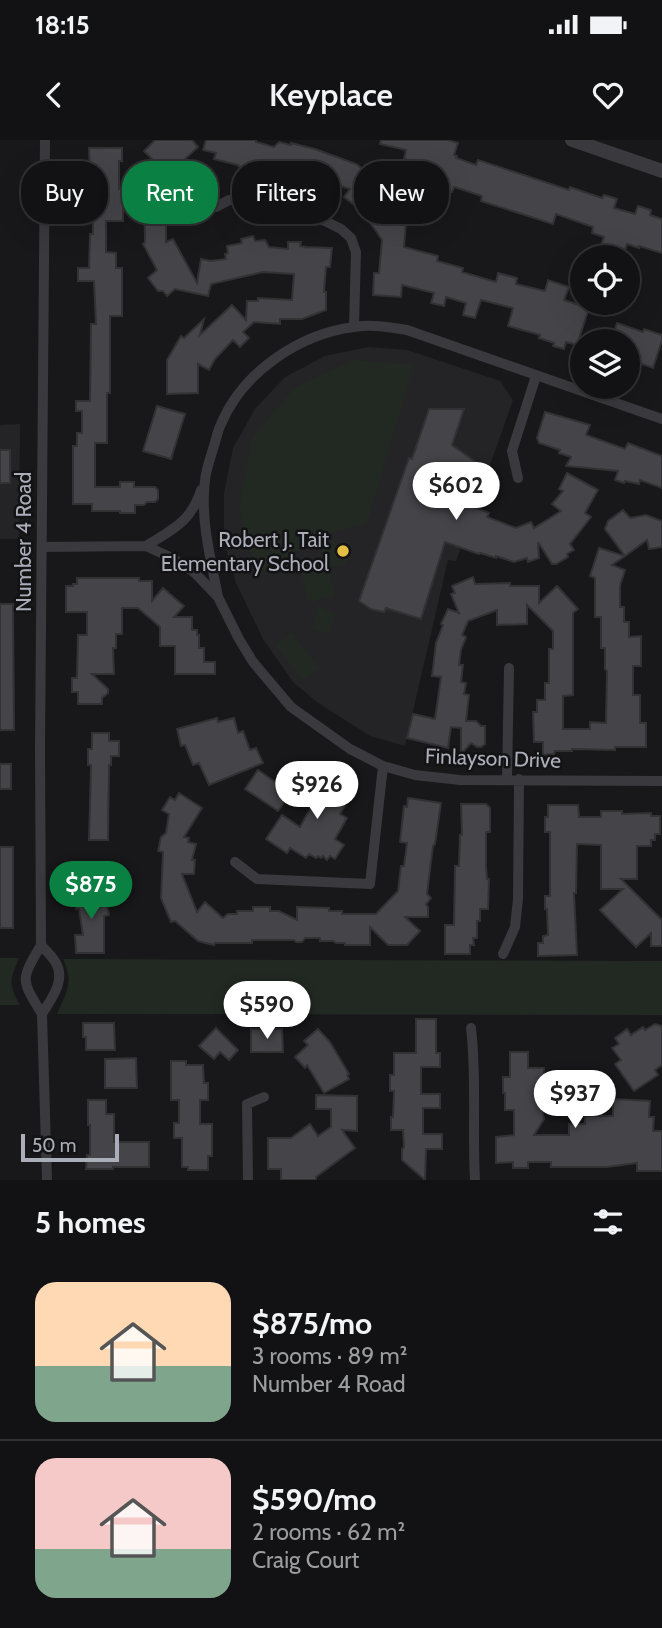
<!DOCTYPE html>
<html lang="en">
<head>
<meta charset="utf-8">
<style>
	body { margin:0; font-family:Cabin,sans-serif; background:#1f1f21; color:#f1f3f6; height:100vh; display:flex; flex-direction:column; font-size:26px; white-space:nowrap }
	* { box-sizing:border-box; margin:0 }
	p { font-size:23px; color:#9c9da0 }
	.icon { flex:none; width:38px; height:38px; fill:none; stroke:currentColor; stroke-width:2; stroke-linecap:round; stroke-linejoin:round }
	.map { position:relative; height:1040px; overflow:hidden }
	.side { display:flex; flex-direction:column; background:#121113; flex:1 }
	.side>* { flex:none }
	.hud { position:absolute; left:21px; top:21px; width:621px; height:63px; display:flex; gap:14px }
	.fabs { position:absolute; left:570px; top:105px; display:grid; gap:14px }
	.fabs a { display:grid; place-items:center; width:70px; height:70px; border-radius:50%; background:#121113; box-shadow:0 7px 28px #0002,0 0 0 2px #313133; font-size:35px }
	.scale { position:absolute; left:21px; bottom:18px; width:98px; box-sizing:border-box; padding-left:7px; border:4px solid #abaeb8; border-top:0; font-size:19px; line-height:24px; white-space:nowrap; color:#abaeb8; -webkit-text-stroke:5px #131214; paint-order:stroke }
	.price { position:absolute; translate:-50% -60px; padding:0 16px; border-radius:24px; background:#fff; color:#222; font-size:23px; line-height:46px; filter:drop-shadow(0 2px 4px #0008) }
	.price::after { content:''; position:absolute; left:50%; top:42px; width:21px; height:16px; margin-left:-10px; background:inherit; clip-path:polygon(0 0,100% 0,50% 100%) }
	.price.current { background:#0b8043; color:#fff }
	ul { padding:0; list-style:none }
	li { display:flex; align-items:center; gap:21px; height:175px; padding:0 35px }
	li+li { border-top:2px solid #313133 }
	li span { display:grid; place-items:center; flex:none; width:196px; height:140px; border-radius:21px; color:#555 }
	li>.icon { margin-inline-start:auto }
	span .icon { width:84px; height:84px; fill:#fffc; stroke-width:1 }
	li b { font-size:30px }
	h2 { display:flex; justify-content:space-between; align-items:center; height:84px; padding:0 35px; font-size:30px }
	.tag { padding:0 24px; border-radius:28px; background:#121113; box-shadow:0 7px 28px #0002,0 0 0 2px #313133; font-size:24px; line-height:63px }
	.tag.current { background:#0b8043; color:#fff }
	.status { display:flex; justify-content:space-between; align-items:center; height:49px; padding:0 35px; background:#121113; direction:ltr }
	.status svg { height:19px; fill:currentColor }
	header { display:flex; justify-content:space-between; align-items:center; height:91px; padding:0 35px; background:#121113; font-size:32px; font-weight:600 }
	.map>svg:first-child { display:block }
	.built { fill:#242426 }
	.green { fill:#222923 }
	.building { fill:#454549; stroke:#323235; stroke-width:2 }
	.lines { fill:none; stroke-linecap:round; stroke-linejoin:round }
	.minor { stroke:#39393e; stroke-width:10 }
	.tertiary { stroke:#39393e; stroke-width:14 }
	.poi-dot { fill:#e4be44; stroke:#131214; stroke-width:2.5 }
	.labels { text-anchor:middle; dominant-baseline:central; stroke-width:5; stroke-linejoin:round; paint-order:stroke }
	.poi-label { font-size:21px; fill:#abaeb8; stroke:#131214; text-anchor:end }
	.street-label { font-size:21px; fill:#abaeb8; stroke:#131214 }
</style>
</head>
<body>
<div class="status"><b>18:15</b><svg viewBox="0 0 49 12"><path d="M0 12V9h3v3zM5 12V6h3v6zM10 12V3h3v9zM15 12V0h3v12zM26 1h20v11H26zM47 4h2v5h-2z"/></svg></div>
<header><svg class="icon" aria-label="back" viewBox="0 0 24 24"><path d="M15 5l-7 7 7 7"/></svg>Keyplace<svg class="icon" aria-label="heart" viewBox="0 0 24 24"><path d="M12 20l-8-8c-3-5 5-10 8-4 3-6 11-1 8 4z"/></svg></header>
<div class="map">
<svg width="662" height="1040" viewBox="0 0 662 1040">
	<rect width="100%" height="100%" fill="#181719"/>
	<!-- built -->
	<path class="built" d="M368,207L407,210L500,241L513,260L456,421L448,420L405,606L370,596L317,562L293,542L263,499L236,443L224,402V353L233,308L255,269L285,237L325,216Z
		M20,284L19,399H0V285Z"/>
	<!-- green -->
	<path class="green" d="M353,220L414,225L367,383L320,396L257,438L239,367L252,298L295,247Z
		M341,401L347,424L329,427L335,456L308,462L300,428L323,424L321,406Z
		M319,466L335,473L328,494L311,489Z
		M292,492L319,528L302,540L275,505Z
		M0,818H19C10,840 8,844 20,865H0Z
		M63,819L662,821V875L57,874C67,851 74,843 63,819Z"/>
	<!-- building -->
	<path class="building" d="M155,0H192L198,7L158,44H176L174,75H166V102L173,99L197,143L201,119L211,121L226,119L225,114L228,113L227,106L242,103L241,99L253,96L255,101L265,100L269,107L288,109V102H301L300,106L306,107L305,108L306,107L332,108L330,127H326L324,152H326V170L302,179H280V184L254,182L243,192L249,198L240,207L233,200L215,219L209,230L198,224V253L167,254V220L181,196L184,198L204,179L200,195L232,165L246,180L247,161H258V158L292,160L294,134L263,132L211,144L208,156L175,149L167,156L163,151H158L148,138L157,130L143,104L145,102L144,27H160L144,11Z
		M206,0H256V2L274,7L279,2L291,5V3L315,9L356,24L384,45L382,52L392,67L405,59L415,73L410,75L412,78L406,82L404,107L438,116L437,121L463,128L462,132L496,142L498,133L517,138L516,144L545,151L548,140L569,147L564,160L589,168L577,205L566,202L564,209L553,206L554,203L539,198L540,195L508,186L513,168L481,160L475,178L463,175L466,163L446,157L444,166L431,163L434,153L402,145L401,157L373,155L374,133H379L382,100L362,71L344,57L350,49L328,42L325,51H320L294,44L295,42L253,32L254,30L238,26V25L214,19L216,13L203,10Z
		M381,0H448L458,3L454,15L457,16L456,18L476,25L478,20L569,50L570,47L602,58L604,55L617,59L614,68L635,74L638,66L651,70L650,75L662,79V113L639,106V108L627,104L625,110L602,103L604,97L592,93L593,87L556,74L553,84L481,61L482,56L454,47L452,52L441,49L443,42L434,39L438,27L404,19L406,10L380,4Z
		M89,8H122V21H119V49H123V81H106V112L116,113V128H122V176H110V253H107V303H95V347H120V342H134V347H155L158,350V359L155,362H147L144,365H135V373H120V371H92V364H73V306H77V293H82V271H76V261H90L91,184H96L94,141H78V128H89L90,94H93V35H90Z
		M617,183L643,192L644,189L662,195V200L653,228L634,221V218L628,216V201H611Z
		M157,266L185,274L171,319L143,311Z
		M429,269H464L452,305L480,325L455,360L489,373L487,377L516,388L531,382L534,388L561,371L552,364L563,351L559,349L567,333L598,350L585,373L591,377L570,404L574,410L567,414L568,417L556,424H552L538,402L539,418L528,422L527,418L514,422L496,416V418L480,413L479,414L445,402L421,479L386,468L384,472L371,469L359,461L409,318L412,319Z
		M545,272L590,285L586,295L625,309L628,303L662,316V348L640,340L639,344L625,341L624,343L615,340L618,331L566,326L571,317L559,313L560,310L539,303L537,298Z
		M0,310H10V343H0Z
		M623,370L630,378L646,375L662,381V407L649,409L647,400L625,416L605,389L608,381Z
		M599,408L625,416L612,425L625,430L620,446V467H624V482H629V497L641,496V526H633V555H640V583H646V607H615V610L572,609V611H555L554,614L543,615V602H534L533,572H537V560H545V543H549V509H553V491L527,465V484L497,485V470L468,481L462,495L466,497L461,510L459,525H463L461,542L466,543L464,554L469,555L466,581H476L481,586H485V604L481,607H477L471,603L461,614V588L451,587L448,608L407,598L413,574L435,579L441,537L432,536L436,503L443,485L441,484L448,469L459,473L451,454L455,453L452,446L473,437L475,444L510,443V446H539V463L557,446L578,469L573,473V555L563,556V589H590V582L606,583L607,531L605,529V508H601V477H595V438L590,436Z
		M77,438H139V441H152V461L163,448L184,466L174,477H192V490H197V495H199V508H204V522H215V534H175V506H160V487L138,468H122V494H116V508H113L114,534H92L108,549V553L102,558V564H78V552H72V538H77L78,495H87V472H66V446H73V444H77Z
		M0,464H13L14,590H0Z
		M217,578L218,582L234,578L238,593L243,591L250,610L256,608L263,623L209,645L199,623L193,625L185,605L181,606L177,589Z
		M92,593H109V601H119V616H111V625H109L108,700H89L91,625H88V609H92Z
		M0,624H11V649H0Z
		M323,628L337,636L339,633L354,641L342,664L345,666L340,674L347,678L335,699L344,705L335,719L330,716L327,720L323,716L321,718L318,716L316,718L309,714L306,718L290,708L287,713L266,699L282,675L300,687L321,649L315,645Z
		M258,630L291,653L278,671L245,649Z
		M179,653L202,668L184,697L189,698L188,702L196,704L192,720H195L194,734H182L197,772L205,762L223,778L228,774H237V771H253V767H270V771H279L297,780V767L329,768V771H342V774H376L398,751L401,726H404L407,703L400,702L404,666L407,667L408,658L441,663L435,704L433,706L427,754L431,758L426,764L428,767V777H405L420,791L407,805H388L370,787V805H345V803H336L333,801H320V798H305L302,802H296L294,800H252V803H215L214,805L198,801L175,781L171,782L161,758L163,712L158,711L161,697L166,693L169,674L162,670L170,657L175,660Z
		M461,664H486L490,668V692H486V726L487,739H489L488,769H480V781H477V798H473L474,805H470V814H445V785H454L455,726H459L460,695H462Z
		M548,665H578L579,677H601V671H622V674L651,673V676H660V694H655V700H651V706H637V739H621L662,780V806H651V793L636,807L600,770L623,749H601V705L577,704L576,753H574L577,815L538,816V803H543V796L548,795L547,769H545V756H550V692H545V677H548Z
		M0,707H13V788H0Z
		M104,749L109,775L104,776V813H76L75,795H83L79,769H76L74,754Z
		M416,879H436V913H440V927H421V954H440V968H423V994H442V1009H426L425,1040L402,1020V1009L404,1007L403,990H391V977H393L394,951H390V935H394V913H416Z
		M83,883H114L115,910H86V897H83Z
		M655,884L662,886V925L655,930L658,935L634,951L615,924L621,920L612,908L619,904L615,898L627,889L631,895L643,887L645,890Z
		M216,888L238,910L229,920L220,912L214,919L199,906Z
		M251,889H282L283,912H251Z
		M318,889L330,902L349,934L347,935L349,939L324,953L307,925L305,928L295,917L308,905L304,901Z
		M510,912H528V928H544L543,974L544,979L534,995H569V984H585V976H613V959L650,961L649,977H654L653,991H662V1031H637V1023L607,1027H551V1022H528V1028H513V1022L496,1023V997L514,995V970H505V953H503V937H510Z
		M136,918L137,948H105V919Z
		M171,921H186V925H203L204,943H208V960H200V984H212V1016H208V1030H188V1027H182V998H174V983H179V960H171Z
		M316,955L357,956V991L342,990L355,1008L316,1037V1040H281V1029H268V998H291L310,984L318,996L331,987V969H316Z
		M88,960H106V974H114V1002H149V1027H113V1029H86L87,1015H90V985H88Z"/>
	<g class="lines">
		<!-- minor -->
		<path class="minor" d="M45,0L40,608L41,805C20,841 21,839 42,874L47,1040
			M216,67L229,60H250L325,81L341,89L351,98L356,112L354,187
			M518,338L512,311L536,236
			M146,406C173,389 191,382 201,350
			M42,407L146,406L172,418L194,432L218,457L239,499L253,522L291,567L350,609L383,626L415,635L460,640L662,641
			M218,457C211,419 200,380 205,340C206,330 210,319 213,309C216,301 217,292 221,284C243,232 299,194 354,187C372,184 389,187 407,190L662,279
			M507,639L509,528
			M235,722L257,739L370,744L383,626
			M41,805C46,811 52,816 56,823C66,841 51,859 42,874
			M503,814L515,787L518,759L519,639
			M471,888C477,938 472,989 475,1040
			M248,1040L247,964L264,957"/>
		<!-- tertiary -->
		<path class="tertiary" d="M572,0L662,31"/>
	</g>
	<!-- markers -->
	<circle class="poi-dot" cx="343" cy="411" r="7"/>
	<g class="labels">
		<!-- poi labels -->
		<g class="poi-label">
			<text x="329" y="399">Robert J. Tait<tspan x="329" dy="24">Elementary School</tspan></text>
		</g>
		<!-- street labels -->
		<g class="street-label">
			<text transform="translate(23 402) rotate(-90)">Number 4 Road</text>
			<text transform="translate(493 618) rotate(2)">Finlayson Drive</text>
		</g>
	</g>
</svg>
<div class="fabs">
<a><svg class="icon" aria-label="locate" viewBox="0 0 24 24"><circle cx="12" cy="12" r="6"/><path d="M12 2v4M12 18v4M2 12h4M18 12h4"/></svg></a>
<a><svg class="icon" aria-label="layers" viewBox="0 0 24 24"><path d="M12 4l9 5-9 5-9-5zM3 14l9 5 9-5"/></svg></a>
</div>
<div class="scale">50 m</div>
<b class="price" style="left:456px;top:382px">$602</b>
<b class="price" style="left:317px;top:681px">$926</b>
<b class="price current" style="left:91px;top:781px">$875</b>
<b class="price" style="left:267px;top:901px">$590</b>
<b class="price" style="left:575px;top:990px">$937</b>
<div class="hud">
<a class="tag">Buy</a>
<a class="tag current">Rent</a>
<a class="tag">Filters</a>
<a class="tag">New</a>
</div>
</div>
<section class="side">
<h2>5 homes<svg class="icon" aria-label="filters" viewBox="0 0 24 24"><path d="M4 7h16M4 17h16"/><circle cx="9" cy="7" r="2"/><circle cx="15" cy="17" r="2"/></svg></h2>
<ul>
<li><span style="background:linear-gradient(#ffd9b3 60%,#7fa58c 0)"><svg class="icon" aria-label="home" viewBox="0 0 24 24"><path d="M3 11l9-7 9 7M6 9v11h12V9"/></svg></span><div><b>$875/mo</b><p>3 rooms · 89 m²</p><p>Number 4 Road</p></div></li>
<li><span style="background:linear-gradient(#f6c9c9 65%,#7fa58c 0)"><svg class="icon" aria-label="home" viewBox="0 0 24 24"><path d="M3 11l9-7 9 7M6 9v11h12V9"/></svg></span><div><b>$590/mo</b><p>2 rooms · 62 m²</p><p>Craig Court</p></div></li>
</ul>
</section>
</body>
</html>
